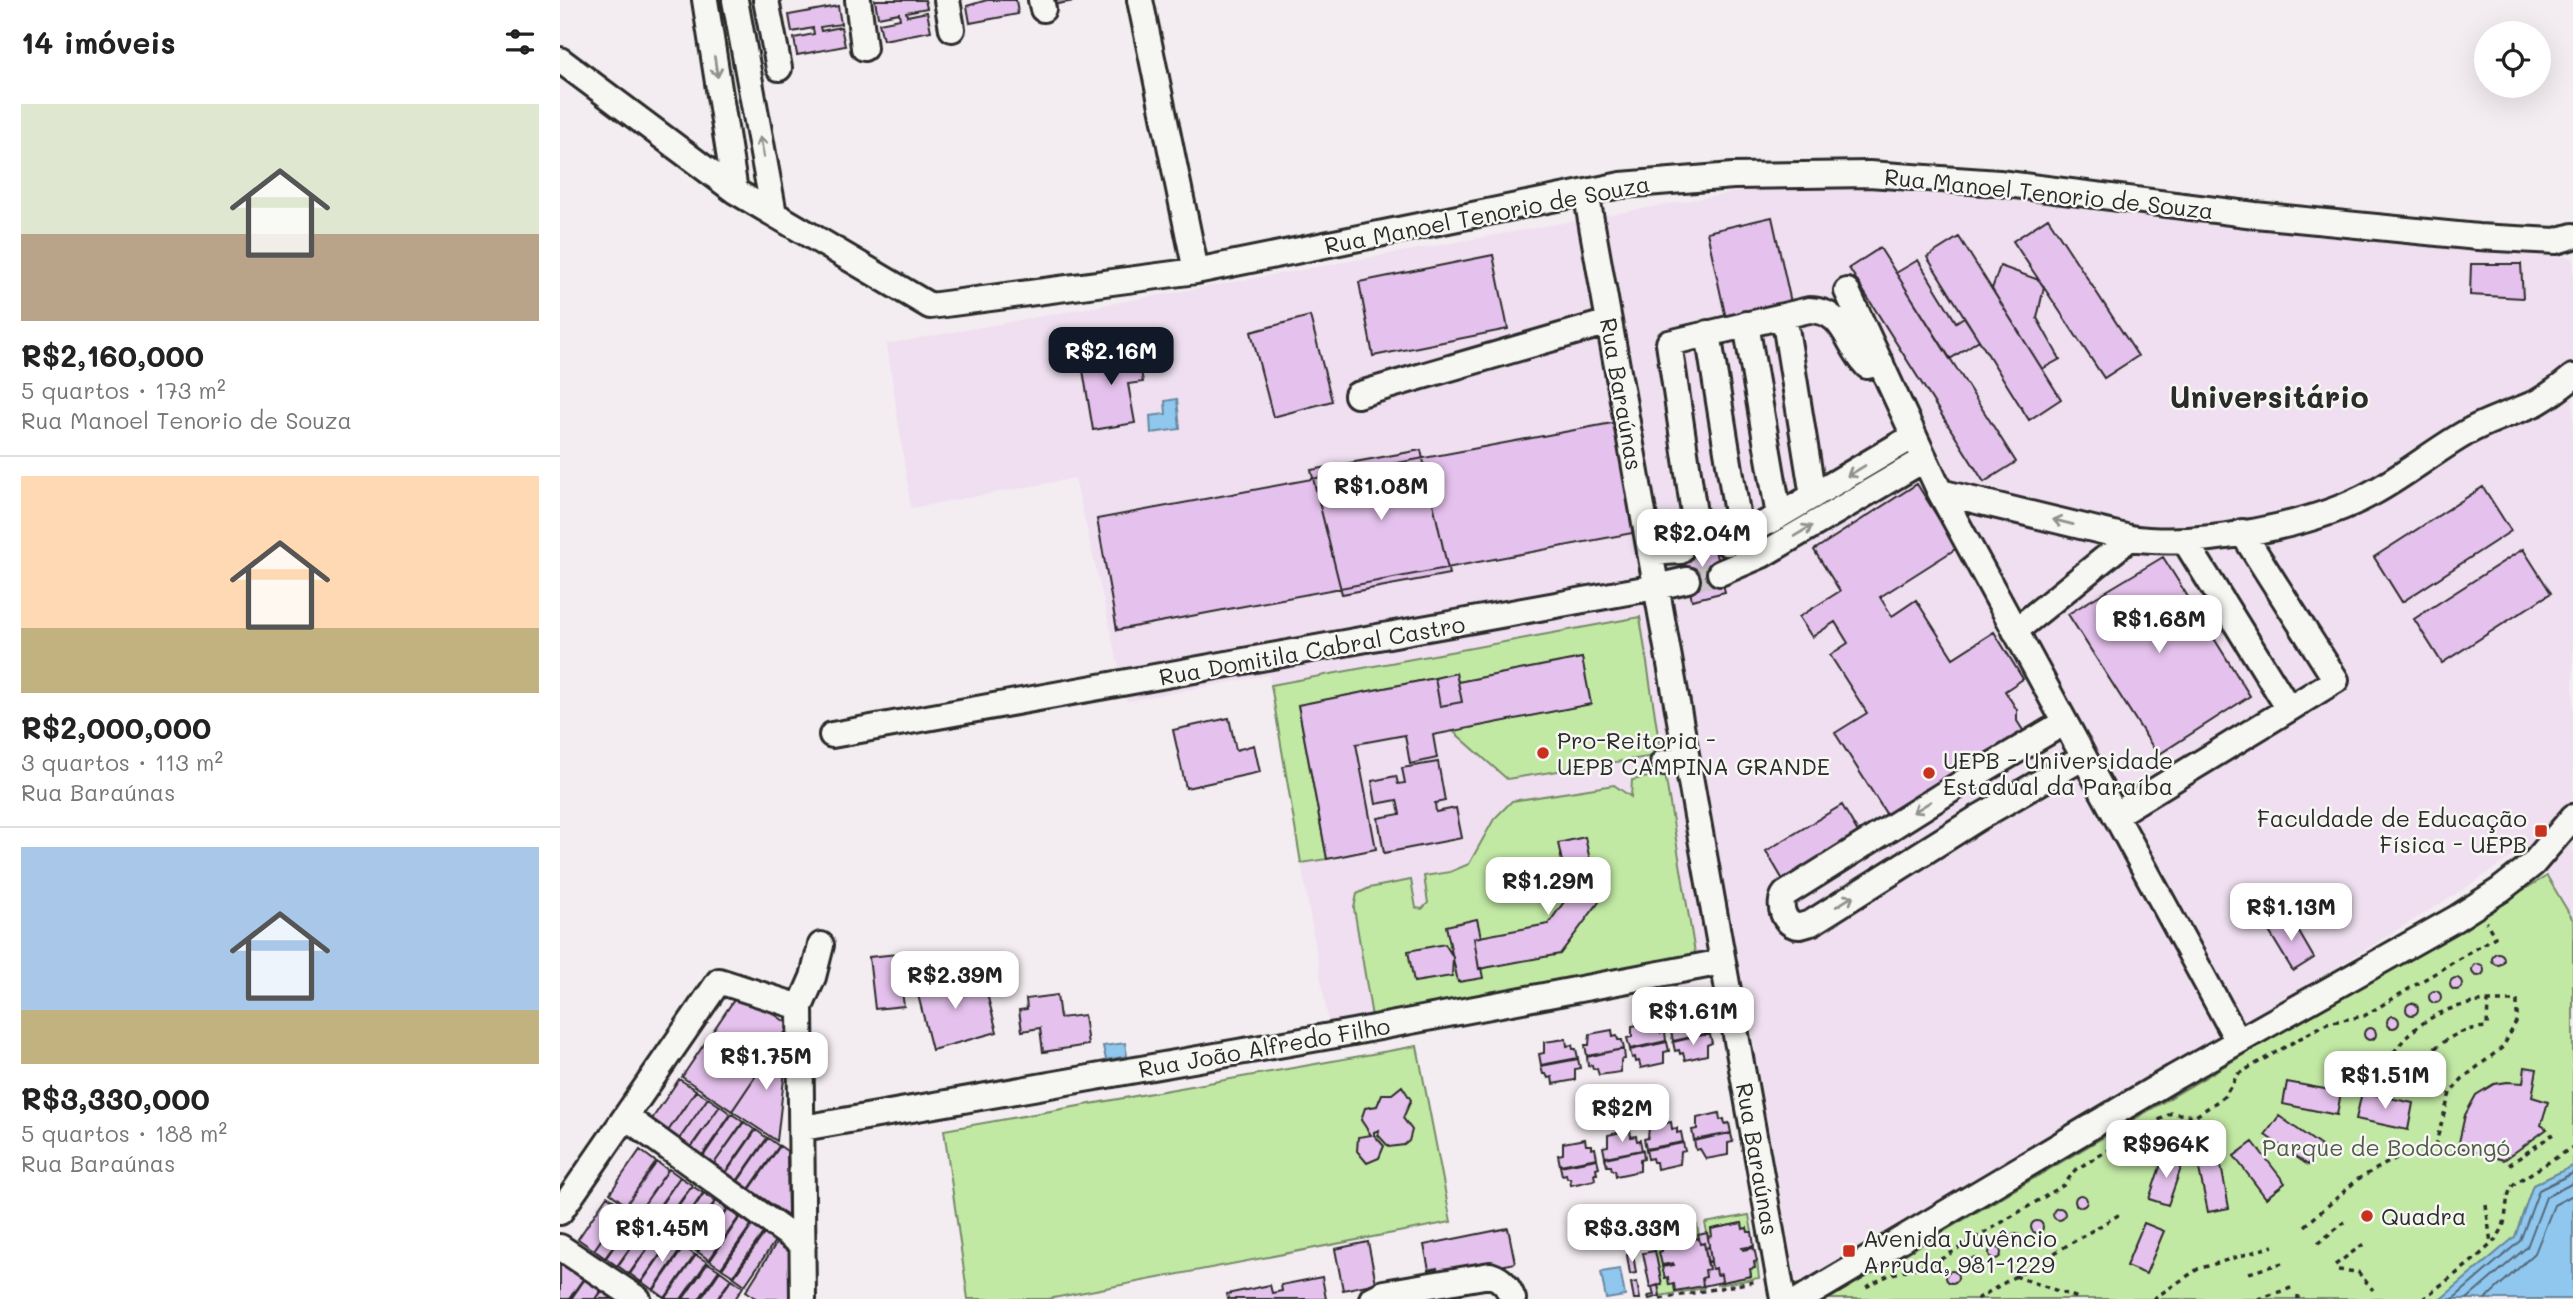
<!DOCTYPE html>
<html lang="pt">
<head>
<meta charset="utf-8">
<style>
	body { margin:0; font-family:Mali,sans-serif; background:#f6f6f6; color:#222; height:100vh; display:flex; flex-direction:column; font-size:26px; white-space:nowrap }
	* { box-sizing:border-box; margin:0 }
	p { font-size:23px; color:#767676 }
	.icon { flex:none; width:38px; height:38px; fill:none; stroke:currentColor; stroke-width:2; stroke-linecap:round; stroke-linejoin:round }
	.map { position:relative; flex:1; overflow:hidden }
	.details { display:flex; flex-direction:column; background:#fff; width:560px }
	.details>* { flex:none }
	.controls { position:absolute; left:1914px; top:21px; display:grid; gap:14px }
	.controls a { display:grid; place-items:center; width:77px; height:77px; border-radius:50%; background:#fff; box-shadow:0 7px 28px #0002; font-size:35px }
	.price { position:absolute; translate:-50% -60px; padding:0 16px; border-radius:14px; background:#fff; color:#222; font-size:23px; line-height:46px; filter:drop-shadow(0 2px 4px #0008) }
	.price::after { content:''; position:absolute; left:50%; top:42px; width:21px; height:16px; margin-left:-10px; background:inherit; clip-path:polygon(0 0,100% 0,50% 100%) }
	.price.on { background:#111827; color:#fff }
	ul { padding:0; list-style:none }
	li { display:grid; align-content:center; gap:14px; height:371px; padding:0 21px }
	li+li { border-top:2px solid #e0e0e0 }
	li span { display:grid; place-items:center; height:217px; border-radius:0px; color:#555 }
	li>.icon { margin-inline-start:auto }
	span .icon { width:126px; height:126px; fill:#fffc; stroke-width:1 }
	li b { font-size:30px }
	h2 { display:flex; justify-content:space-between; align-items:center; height:84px; padding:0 21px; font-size:30px }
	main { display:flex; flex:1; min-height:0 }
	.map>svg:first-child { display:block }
	.built { fill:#efdff0 }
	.green { fill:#c2e9a4; stroke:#768a68; stroke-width:2 }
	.water { fill:#90c7ef; stroke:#6889a1; stroke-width:2 }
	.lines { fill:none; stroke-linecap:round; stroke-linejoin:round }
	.shore { stroke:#536979; stroke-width:2 }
	.building { fill:#e5c2ed; stroke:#2b2b2b; stroke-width:2 }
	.minor-tunnel { stroke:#cbc5c9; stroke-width:24; stroke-dasharray:24 12; stroke-linecap:butt }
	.minor-casing { stroke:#2b2b2b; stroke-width:30 }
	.path { stroke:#2b2b2b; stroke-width:3.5; stroke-dasharray:5 5; stroke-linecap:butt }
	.minor { stroke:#f6f6f2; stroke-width:24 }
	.oneway { stroke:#90908e }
	.poi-dot { fill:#c8321e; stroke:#f6f6f2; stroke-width:2.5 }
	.labels { text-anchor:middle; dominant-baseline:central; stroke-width:5; stroke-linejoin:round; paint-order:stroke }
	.street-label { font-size:23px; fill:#2b2b2b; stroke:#f6f6f2 }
	.poi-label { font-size:23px; fill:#2b2b2b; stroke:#f6f6f2; text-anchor:start }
	.park-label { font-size:23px; fill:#515a49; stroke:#f6f6f2 }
	.district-label { font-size:30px; font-weight:bold; fill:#2b2b2b; stroke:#f6f6f2 }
</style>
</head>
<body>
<main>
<section class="details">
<h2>14 imóveis<svg class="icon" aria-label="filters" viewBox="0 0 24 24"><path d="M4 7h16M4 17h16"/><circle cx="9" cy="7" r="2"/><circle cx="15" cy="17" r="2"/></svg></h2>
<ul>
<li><span style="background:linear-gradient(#dfe7d0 60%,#b9a48a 0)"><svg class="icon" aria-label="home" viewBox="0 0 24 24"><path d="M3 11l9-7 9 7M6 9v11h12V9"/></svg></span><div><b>R$2,160,000</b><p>5 quartos · 173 m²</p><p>Rua Manoel Tenorio de Souza</p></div></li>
<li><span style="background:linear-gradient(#ffd9b3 70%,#c2b280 0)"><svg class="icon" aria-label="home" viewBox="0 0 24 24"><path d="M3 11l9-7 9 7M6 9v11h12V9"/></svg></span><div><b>R$2,000,000</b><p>3 quartos · 113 m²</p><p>Rua Baraúnas</p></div></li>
<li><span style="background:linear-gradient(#a9c7e8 75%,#c2b280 0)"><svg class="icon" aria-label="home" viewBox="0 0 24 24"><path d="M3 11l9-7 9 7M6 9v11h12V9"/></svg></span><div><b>R$3,330,000</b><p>5 quartos · 188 m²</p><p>Rua Baraúnas</p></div></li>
</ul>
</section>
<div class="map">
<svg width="2013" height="1299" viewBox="0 0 2013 1299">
	<rect width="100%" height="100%" fill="#f3ecf1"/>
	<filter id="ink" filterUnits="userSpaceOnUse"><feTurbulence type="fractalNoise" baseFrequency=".0143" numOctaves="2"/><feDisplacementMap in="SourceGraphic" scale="14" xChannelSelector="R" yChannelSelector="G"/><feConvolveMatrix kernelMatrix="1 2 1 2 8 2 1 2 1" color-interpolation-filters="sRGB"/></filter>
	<g filter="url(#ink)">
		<!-- built -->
		<path class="built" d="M1323,181L2013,258V920L1967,846L1904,889L1736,992L1495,1136L1237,1286L1177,951L770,1031L709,675L567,701L515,478L351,508L327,344L1199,188Z"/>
		<!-- green -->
		<path class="green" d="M1080,617L1101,755L947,779L893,731L1030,704L1022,658L898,682L896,674L738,705L767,859L741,863L711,685Z
			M1105,774L1136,959L813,1023L794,908L797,894L809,888L851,880L856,908L862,909L868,903L864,876L890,872L909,864L934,819L952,801L1054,785L1071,797L1072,780Z
			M1987,876L2013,920V1166L1973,1185L1955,1237L1881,1299H1269Z
			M857,1046L891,1222L488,1299H408L384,1130Z
			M1189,1215L1192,1232H1188L1187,1228L1183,1229L1182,1223L1151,1229L1152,1236L1148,1237L1145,1223Z
			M1137,1225L1139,1238L1135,1239L1134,1232L1105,1238L1106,1244L1101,1245L1102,1251L1099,1252L1105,1278L1108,1277L1109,1285L1114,1284L1115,1291L1144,1285V1288L1100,1296L1098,1285L1102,1284L1093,1240L1077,1242L1076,1237Z
			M1197,1261L1199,1278L1157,1285V1283L1191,1276L1190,1269Z"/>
		<!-- water -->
		<path class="water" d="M617,399L620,429L591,433L590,416L606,414L605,401Z
			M565,1043L567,1056L546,1060L543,1046Z
			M2013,1166V1299H1881L1955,1237L1973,1185Z
			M1060,1269L1065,1296L1046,1299L1041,1272Z"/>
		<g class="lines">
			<!-- shore -->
			<path class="shore" d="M1893,1299L1960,1241L1979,1190L2013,1173
				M1907,1299L1967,1247L1986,1197L2013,1183
				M1925,1299L1975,1253L1994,1205L2013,1195"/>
		</g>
		<!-- building -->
		<path class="building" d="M315,0H365L367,8L346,12L347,16L367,12L371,31L323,40L319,23L340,19L339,13L318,17Z
			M427,0H456L458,14L410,23L407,6Z
			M496,0H520L497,4Z
			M278,6L281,24L260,27L261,31L281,27L285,46L237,55L234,38L254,34L253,28L232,32L229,15Z
			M1212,217L1232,307L1167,323L1147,232Z
			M1488,218L1578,356L1544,378L1453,241Z
			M1399,237L1501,399L1469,420L1367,257Z
			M1320,248L1456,462L1424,482L1289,268Z
			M933,255L948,329L813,356L799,282Z
			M1358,260L1396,322L1404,317L1419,340L1390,359L1336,273Z
			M1911,264H1961L1963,298L1910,295Z
			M1440,266L1479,280L1484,287L1477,318L1500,359L1482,369L1432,289Z
			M750,316L772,401L713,417L691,332Z
			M577,348L583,382L568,384L575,423L533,430L521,358Z
			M1063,421L1083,531L557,630L537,519Z
			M861,450L889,574L782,594L751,470Z
			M1357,484L1397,548L1320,597L1332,616L1356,600L1393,658L1434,632L1463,679L1445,691L1457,710V721L1466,735L1404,774L1401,768L1327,815L1275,733L1307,713L1270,655L1288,643L1275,622L1252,637L1239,617L1280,591L1254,550Z
			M1923,487L1951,531L1842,602L1814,557Z
			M1152,538L1165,592L1132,600L1119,546Z
			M1963,549L1991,593L1882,663L1854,619Z
			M1603,557L1690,696L1598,755L1508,614Z
			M1022,658L1031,704L873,735L877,758L850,764L845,735L796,744L816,849L767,859L738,705L875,678L880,706L902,702L898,682Z
			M896,673L902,702L880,706L875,678Z
			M669,718L676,750L694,745L700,772L626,788L613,730Z
			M878,762L885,801L875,803L876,812L896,808L902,838L824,853L818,818L840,814L837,800L816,804L812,781L836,776L838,784L845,783L842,768Z
			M1282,805L1302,839L1226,885L1206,851Z
			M1025,837L1039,902L1000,954L919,969L914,938L988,924L1009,895L998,843Z
			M1729,915L1754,958L1733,971L1707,928Z
			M917,919L921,937L914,938L919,969L921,968L923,978L898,982L886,926Z
			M885,944L893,957L892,976L854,982L848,951Z
			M1932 959a6 6 0 1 1 12 0a6 6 0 1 1-12 0Z
			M337,954L344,1006L315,1009L309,957Z
			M1912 970a6 6 0 1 1 12 0a6 6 0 1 1-12 0Z
			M389,974L395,997L408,994L405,980L422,975L437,1032L372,1050L355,983Z
			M1890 984a6 6 0 1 1 12 0a6 6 0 1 1-12 0Z
			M1869 997a6 6 0 1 1 12 0a6 6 0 1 1-12 0Z
			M180,991L230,1025L172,1111L122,1077Z
			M497,995L500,1018L524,1015L528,1045L483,1052L480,1028L462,1031L459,1010L467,1009L466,999Z
			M1846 1009a6 6 0 1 1 12 0a6 6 0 1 1-12 0Z
			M1138,1014L1139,1021H1143L1144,1025L1148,1024L1150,1033L1113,1041L1111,1031L1116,1030V1019Z
			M1827 1022a6 6 0 1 1 12 0a6 6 0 1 1-12 0Z
			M1095,1022L1096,1029L1100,1028L1101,1033L1105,1032L1106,1041L1070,1049L1067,1038L1072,1037V1026Z
			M230,1025L217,1141L172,1111Z
			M1804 1034a6 6 0 1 1 12 0a6 6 0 1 1-12 0Z
			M1052,1030L1053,1037L1057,1036L1058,1040H1062L1064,1049L1027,1056L1025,1045H1029L1030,1034Z
			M1143,1035H1150L1152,1043L1147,1045V1055L1125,1060L1123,1053L1120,1054L1119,1050L1115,1051L1113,1042Z
			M1006,1039L1007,1046L1012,1045L1013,1049H1016L1018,1058L981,1065L979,1054L984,1053V1042Z
			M1107,1042L1109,1051L1104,1052V1063L1081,1068L1079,1061L1076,1062L1075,1057L1072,1058L1070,1050Z
			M1057,1050H1064L1065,1059L1061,1060V1072L1039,1075L1037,1069H1033L1032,1065L1028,1066L1027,1057Z
			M1018,1059L1020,1068L1015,1069V1080L993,1084L992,1077L988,1078L986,1074H983L981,1066Z
			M1965,1067L1977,1069L1972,1097L1988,1102L1981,1125L1987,1129L1944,1160L1898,1147L1905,1115L1916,1095L1934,1084L1947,1082L1963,1083Z
			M119,1079L136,1090L106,1134L90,1122Z
			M1727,1082L1781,1092L1777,1115L1723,1104Z
			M842,1086L851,1100L843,1118L852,1130L849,1141L844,1145L829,1147L818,1135L819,1130L814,1132V1135L824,1146L819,1158L807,1163L797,1151L798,1137L811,1135L801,1120L805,1108L817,1106L822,1094H832Z
			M136,1091L148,1098L117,1142L106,1134Z
			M1802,1092L1853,1103L1848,1130L1796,1119Z
			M148,1098L160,1106L129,1149L118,1141Z
			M160,1106L171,1114L141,1157L130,1149Z
			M1159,1113L1160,1120L1164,1119L1165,1124L1169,1123L1171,1133L1134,1140L1132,1130L1137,1129V1118Z
			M172,1114L183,1122L153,1165L142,1158Z
			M1719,1116L1761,1146L1748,1165L1705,1135Z
			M184,1122L195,1130L165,1173L153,1165Z
			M1111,1122L1112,1129L1117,1128V1133L1121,1132L1123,1142L1086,1149L1084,1139L1088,1138L1089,1127Z
			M196,1130L207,1138L177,1181L166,1173Z
			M1070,1130L1071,1137L1076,1136L1077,1141L1080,1140L1082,1150L1045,1157L1043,1147L1048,1146V1135Z
			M1165,1134H1171L1173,1142L1168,1143V1155L1146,1159L1140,1149L1136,1150L1134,1141Z
			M208,1138L219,1146L189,1189L178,1181Z
			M1025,1139L1026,1145H1031V1149L1035,1148L1037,1158L1000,1165L998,1155L1003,1154V1143Z
			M1693,1142L1725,1183L1706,1198L1674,1156Z
			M1123,1143L1125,1151L1121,1152L1120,1164L1097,1169L1096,1162H1093L1092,1158L1088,1159L1086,1150Z
			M220,1146L227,1151L228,1216L190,1189Z
			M80,1150L96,1162L66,1205L50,1193Z
			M1083,1150L1084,1159L1080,1160V1171L1056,1176L1055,1170H1052L1051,1166H1047L1045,1158Z
			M1604,1155L1623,1162L1608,1205L1589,1199Z
			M1037,1159L1039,1167L1036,1168L1037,1174H1034L1035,1180L1011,1185L1010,1178H1007L1006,1174L1002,1175L1000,1166Z
			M1660,1160L1669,1208L1648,1212L1638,1164Z
			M97,1162L108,1170L78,1213L66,1205Z
			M109,1169L120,1177L89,1220L78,1213Z
			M120,1177L132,1185L101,1228L90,1221Z
			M132,1186L143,1193L113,1237L102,1229Z
			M144,1193L155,1201L125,1244L114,1237Z
			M1515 1201a6 6 0 1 1 12 0a6 6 0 1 1-12 0Z
			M47,1196L64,1207L34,1250L18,1239Z
			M156,1201L167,1209L137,1252L126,1245Z
			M64,1207L76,1215L45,1258L34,1250Z
			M1493 1214a6 6 0 1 1 12 0a6 6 0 1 1-12 0Z
			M168,1209L179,1217L149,1260L138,1252Z
			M76,1215L88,1222L57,1266L46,1258Z
			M180,1217L191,1225L161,1268L150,1261Z
			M1471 1227a6 6 0 1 1 12 0a6 6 0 1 1-12 0Z
			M88,1222L100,1230L69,1274L58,1266Z
			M1182,1223L1183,1229L1187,1228L1188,1232H1192L1194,1246L1182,1248L1183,1250L1194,1248L1197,1261L1194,1262L1195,1268L1190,1269L1191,1276L1162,1282L1161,1274L1157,1275L1156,1268L1152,1269L1148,1237L1152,1236L1151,1229Z
			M1584,1223L1604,1231L1586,1274L1566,1266Z
			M192,1226L203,1233L173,1276L162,1269Z
			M948,1228L955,1263L879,1279L877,1268L869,1270L864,1245Z
			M100,1231L111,1239L81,1282L70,1274Z
			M1134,1232L1135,1239L1139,1238L1140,1244L1144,1243L1149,1269L1145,1270L1146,1277L1142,1278L1143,1286L1115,1291L1114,1284L1109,1285L1108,1277L1105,1278L1102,1267L1114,1265L1113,1263L1102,1265L1099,1252L1102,1251L1101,1245L1106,1244L1105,1238Z
			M1147,1233L1149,1244V1247L1145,1248L1144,1243L1140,1244L1138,1235Z
			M1450 1240a6 6 0 1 1 12 0a6 6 0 1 1-12 0Z
			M204,1234L215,1241L185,1285L174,1277Z
			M112,1239L123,1246L93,1290L82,1282Z
			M217,1242L235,1253L232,1299H197L186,1291Z
			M808,1242L816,1283L783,1290L775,1249Z
			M1429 1253a6 6 0 1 1 12 0a6 6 0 1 1-12 0Z
			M124,1247L135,1255L105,1298L94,1290Z
			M1149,1247L1151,1261L1147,1262L1145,1248Z
			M1095,1251L1102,1285L1090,1287L1083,1253Z
			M1073,1254L1076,1273L1070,1274L1067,1255Z
			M136,1255L147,1262L121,1299H107L106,1298Z
			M1408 1264a6 6 0 1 1 12 0a6 6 0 1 1-12 0Z
			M1151,1261L1152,1269L1156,1268L1157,1275L1161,1274L1162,1282L1143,1286L1142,1278L1146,1277L1145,1270L1149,1269L1147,1262Z
			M0,1263L23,1279L9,1299H0Z
			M148,1263L159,1270L139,1299H123Z
			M1386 1277a6 6 0 1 1 12 0a6 6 0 1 1-12 0Z
			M160,1271L171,1279L157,1299H141Z
			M762,1277L766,1299H668L667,1294L710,1285L712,1293L722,1291L721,1285Z
			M25,1279L41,1290L35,1299H11Z
			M172,1279L183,1287L175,1299H158Z
			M1077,1282L1080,1299H1074L1071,1283Z
			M1098,1285L1100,1296L1089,1299L1088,1296L1094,1295L1092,1287Z
			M42,1291L53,1298L52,1299H36Z"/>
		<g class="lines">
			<!-- minor-tunnel -->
			<path class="minor-tunnel" d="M1120,551L1154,546
				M1127,580L1160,573"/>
			<defs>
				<path id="minor" d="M145,0L175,191
					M175,0L214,214
					M206,0L219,68
					M298,0L304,48
					M387,0L392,29
					M481,0L483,9
					M580,0L636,271
					M0,60L175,191L370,306L636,271L1061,185L1173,176L1309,174L1439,183L1695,215L1918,237L1996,241L2013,236
					M1026,192L1223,1299
					M1287,291L1380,492L1678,1041
					M1224,316L1253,496
					M1186,324L1219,516
					M1148,333L1181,538
					M797,395L1049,322
					M1380,492L1570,538C1637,548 1754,526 1814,492C1845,475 1873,452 1904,434C1927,420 1954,413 1978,402C1990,395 2002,386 2013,377
					M1179,527L1137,534L1109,343L1249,310C1286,311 1285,343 1307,366L1321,363
					M1682,532L1776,680L1729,709
					M1167,543L1219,516L1354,436
					M1090,553L1120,551
					M1160,573L1202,555L1365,459
					M1455,631L1570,538
					M1505,722L1405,781L1225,894C1217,904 1224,926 1239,926C1243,926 1247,924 1251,923L1418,818L1524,757
					M272,735L1096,587L1127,580
					M1103,763L1127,759
					M1555,815L1729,709L1625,541
					M66,1117L243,1245
					M243,1128L793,1032L1163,962
					M0,1212L159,981L240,1007
					M0,1247L78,1299
					M243,1299L240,1007L253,977L261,945
					M812,1299L824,1293L930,1275C943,1279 948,1287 953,1299
					M1241,1299L1613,1078L1895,919L1940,890L1973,864L2013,817"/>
			</defs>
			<!-- minor casing -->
			<use href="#minor" class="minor-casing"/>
			<!-- path -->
			<path class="path" d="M1828,1061C1852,1023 1884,1005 1928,1001L1927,1027C1895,1028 1871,1048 1853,1073
				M1875,1146L1890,1093L1903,1078L1943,1047L1957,1020V1001H1928
				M1949,1165L1993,1134
				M1926,1205L1931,1244
				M1745,1226L1798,1179L1840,1156
				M1758,1243L1785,1222
				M1775,1265L1805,1243
				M1778,1270L1798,1272L1813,1290
				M1689,1273L1722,1263
				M1455,1276L1521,1299
				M1306,1287L1329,1275L1376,1262L1504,1185L1515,1170L1611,1113L1636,1116L1665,1096L1678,1074L1767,1023L1804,1016L1935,937L1926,922
				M1100,1299L1198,1281
				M1417,1299L1560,1214
				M1593,1299L1638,1269L1713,1246
				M1698,1299L1734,1287
				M1738,1299V1295
				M1863,1299C1883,1282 1930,1252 1941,1231C1949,1216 1943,1198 1954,1184L2013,1147"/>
			<!-- minor -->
			<use href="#minor" class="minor"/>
		</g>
		<!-- one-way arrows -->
		<defs><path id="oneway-shaft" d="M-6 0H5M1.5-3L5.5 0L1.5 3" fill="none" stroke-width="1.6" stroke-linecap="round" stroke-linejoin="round" transform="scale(1.75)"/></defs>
		<g class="oneway">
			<use href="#oneway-shaft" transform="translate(156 67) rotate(81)"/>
			<use href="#oneway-shaft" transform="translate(202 147) rotate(-100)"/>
			<use href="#oneway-shaft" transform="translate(1296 471) rotate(149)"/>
			<use href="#oneway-shaft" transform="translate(1503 522) rotate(-166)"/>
			<use href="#oneway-shaft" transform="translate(1243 531) rotate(-31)"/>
			<use href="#oneway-shaft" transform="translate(1362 807) rotate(148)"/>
			<use href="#oneway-shaft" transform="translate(1285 901) rotate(-32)"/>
		</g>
	</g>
	<!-- markers -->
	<g class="poi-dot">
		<circle cx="983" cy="753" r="7"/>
		<circle cx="1369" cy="773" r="7"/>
		<rect x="1974" y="824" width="14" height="14" rx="3.5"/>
		<circle cx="1807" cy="1216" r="7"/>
		<rect x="1282" y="1244" width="14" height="14" rx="3.5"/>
	</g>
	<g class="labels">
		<!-- street labels -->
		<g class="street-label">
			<text transform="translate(1489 193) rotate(6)">Rua Manoel Tenorio de Souza</text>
			<text transform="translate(927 214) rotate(-11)">Rua Manoel Tenorio de Souza</text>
			<text transform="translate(1062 394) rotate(80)">Rua Baraúnas</text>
			<text transform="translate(752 650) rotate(-10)">Rua Domitila Cabral Castro</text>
			<text transform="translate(704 1047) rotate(-10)">Rua João Alfredo Filho</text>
			<text transform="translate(1198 1159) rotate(80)">Rua Baraúnas</text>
		</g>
		<!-- poi labels -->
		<g class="poi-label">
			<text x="997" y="740">Pro-Reitoria -<tspan x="997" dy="26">UEPB CAMPINA GRANDE</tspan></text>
			<text x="1383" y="760">UEPB - Universidade<tspan x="1383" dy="26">Estadual da Paraíba</tspan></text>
			<text x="1967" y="818" text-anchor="end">Faculdade de Educação<tspan x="1967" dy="26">Física - UEPB</tspan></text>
			<text x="1821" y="1216">Quadra</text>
			<text x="1303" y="1238">Avenida Juvêncio<tspan x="1303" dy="26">Arruda, 981-1229</tspan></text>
		</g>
		<!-- park labels -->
		<g class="park-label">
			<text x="1826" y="1147">Parque de Bodocongó</text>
		</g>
		<!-- district labels -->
		<g class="district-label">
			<text x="1709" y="396">Universitário</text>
		</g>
	</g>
</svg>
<div class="controls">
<a><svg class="icon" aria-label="locate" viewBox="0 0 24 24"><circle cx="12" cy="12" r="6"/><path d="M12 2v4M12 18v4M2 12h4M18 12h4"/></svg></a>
</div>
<b class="price on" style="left:551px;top:387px">R$2.16M</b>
<b class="price" style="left:821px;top:522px">R$1.08M</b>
<b class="price" style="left:1142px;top:569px">R$2.04M</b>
<b class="price" style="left:1599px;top:655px">R$1.68M</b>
<b class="price" style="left:988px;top:917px">R$1.29M</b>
<b class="price" style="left:1731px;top:943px">R$1.13M</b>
<b class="price" style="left:395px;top:1011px">R$2.39M</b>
<b class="price" style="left:1133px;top:1047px">R$1.61M</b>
<b class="price" style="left:206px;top:1092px">R$1.75M</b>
<b class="price" style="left:1825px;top:1111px">R$1.51M</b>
<b class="price" style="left:1062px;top:1144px">R$2M</b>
<b class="price" style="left:1606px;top:1180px">R$964K</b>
<b class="price" style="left:102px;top:1264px">R$1.45M</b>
<b class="price" style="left:1072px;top:1264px">R$3.33M</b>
</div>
</main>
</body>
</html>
